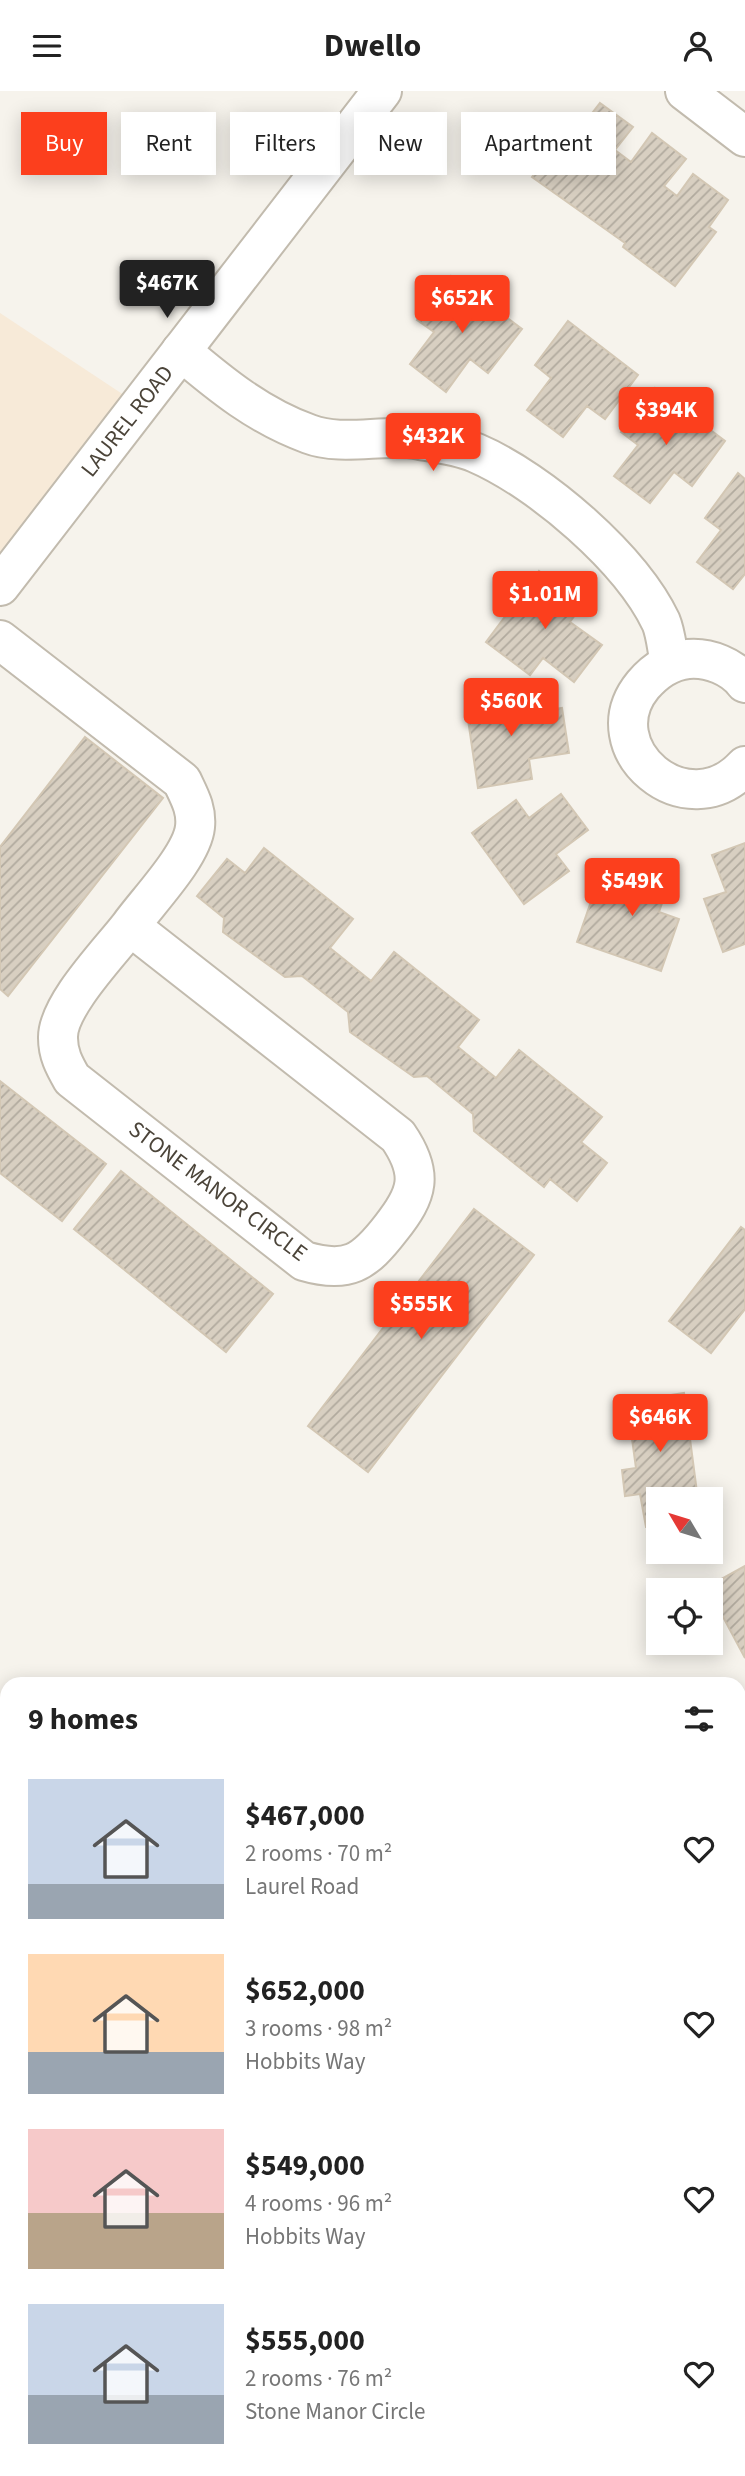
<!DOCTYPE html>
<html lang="en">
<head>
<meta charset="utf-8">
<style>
	body { margin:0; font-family:"Source Sans 3",sans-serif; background:#f6f6f6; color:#222; height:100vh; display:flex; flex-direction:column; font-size:26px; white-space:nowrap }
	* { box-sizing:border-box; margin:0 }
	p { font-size:23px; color:#767676 }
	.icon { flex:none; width:38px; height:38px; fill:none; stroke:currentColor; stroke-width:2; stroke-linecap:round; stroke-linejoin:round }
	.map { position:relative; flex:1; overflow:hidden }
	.panel { position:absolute; left:0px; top:1586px; width:746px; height:800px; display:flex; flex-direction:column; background:#fff; border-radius:21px 21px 0 0; box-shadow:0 4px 18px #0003 }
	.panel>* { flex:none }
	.top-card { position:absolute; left:21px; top:21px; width:704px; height:63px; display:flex; gap:14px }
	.needle { width:46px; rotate:308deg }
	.buttons { position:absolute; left:646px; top:1396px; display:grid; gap:14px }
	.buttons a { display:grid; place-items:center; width:77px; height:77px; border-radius:0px; background:#fff; box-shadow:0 4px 18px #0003; font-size:35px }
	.price { position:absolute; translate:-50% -60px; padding:0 16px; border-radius:7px; background:#fc3f1d; color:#fff; font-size:23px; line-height:46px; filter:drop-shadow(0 2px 4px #0008) }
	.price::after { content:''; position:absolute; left:50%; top:42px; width:21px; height:16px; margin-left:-10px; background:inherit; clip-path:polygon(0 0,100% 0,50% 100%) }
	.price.selected { background:#222; color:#fff }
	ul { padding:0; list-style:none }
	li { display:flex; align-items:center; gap:21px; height:175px; padding:0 28px }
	li span { display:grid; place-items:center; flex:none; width:196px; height:140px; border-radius:0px; color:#555 }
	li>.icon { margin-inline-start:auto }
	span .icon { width:84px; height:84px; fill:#fffc; stroke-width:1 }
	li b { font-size:30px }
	h2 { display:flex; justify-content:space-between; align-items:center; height:84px; padding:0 28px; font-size:30px }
	.chip { padding:0 24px; border-radius:0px; background:#fff; box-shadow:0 4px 18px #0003; font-size:24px; line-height:63px }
	.chip.selected { background:#fc3f1d; color:#fff }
	header { display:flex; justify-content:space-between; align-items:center; height:91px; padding:0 28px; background:#fff; font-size:32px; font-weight:700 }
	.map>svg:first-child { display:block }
	.commercial { fill:#f7ead8 }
	.building { fill:url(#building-hatch); stroke:#d3c7b4; stroke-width:2 }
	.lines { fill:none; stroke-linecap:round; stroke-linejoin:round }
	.service-casing { stroke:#c2bbae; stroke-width:24 }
	.minor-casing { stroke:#c2bbae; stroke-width:42 }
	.tertiary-casing { stroke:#c2bbae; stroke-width:42 }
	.primary-casing { stroke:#e6c16a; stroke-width:42 }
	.service { stroke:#fff; stroke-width:21 }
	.minor { stroke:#fff; stroke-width:38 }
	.tertiary { stroke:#fff; stroke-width:38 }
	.primary { stroke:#ffe39c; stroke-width:38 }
	.labels { text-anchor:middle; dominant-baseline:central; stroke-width:6; stroke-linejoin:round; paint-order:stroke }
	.street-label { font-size:23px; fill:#4b4439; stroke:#fff }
</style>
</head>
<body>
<header><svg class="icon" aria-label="menu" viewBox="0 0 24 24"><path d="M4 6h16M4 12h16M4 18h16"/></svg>Dwello<svg class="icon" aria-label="person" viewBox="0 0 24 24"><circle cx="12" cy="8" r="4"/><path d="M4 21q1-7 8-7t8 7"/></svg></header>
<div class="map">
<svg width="745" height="2385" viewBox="0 0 745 2385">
	<defs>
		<pattern id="building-hatch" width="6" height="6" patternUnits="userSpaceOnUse" patternTransform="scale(1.75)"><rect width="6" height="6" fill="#d8cfc1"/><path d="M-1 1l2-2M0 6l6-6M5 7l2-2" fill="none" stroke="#b1aa9e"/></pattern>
	</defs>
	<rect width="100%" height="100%" fill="#f6f3ec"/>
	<!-- commercial -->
	<path class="commercial" d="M0,222L139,314L0,495Z"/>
	<!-- building -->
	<path class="building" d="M600,12L633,36L615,59L631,71L652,42L686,68L664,95L677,105L693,83L728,109L709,136L716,141L675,195L623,156L625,152L532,86L571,34L579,39Z
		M451,185L522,238L488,282L470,268L446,301L410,273L434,241L417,229Z
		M568,230L638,284L605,328L587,315L563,346L527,319L551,287L535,274Z
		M655,297L725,350L692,395L674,381L650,412L614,385L638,354L621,341Z
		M738,382L745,388V483L733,498L697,471L721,439L705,427Z
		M539,480L583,513L570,531L602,554L574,591L543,567L530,584L486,551Z
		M520,601L524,623L562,617L569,662L529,668L532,688L478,697L465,608Z
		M85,646L163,707L8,905L0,898V756Z
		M561,703L588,739L556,763L569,780L524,813L472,742L516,709L529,727Z
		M745,752V853L723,861L704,808L726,801L712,764Z
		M264,757L353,828L330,857L371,890L394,861L479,929L458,956L496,987L519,959L602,1026L581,1051L607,1072L577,1110L550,1088L544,1096L474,1040L473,1023L427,985L414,986L350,941L348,921L302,885L285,886L223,841L224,827L197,805L227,768L245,782Z
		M629,769L672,783L659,821L679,828L661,880L577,851L595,799L616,806Z
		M0,990L106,1073L62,1130L0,1082Z
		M121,1080L273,1203L226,1261L74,1138Z
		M474,1118L534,1164L368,1381L308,1335Z
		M741,1136L745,1139V1218L711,1262L669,1230Z
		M684,1302L698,1409H658V1435L646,1436L640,1403L625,1405L622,1379L636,1377L627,1311Z
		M745,1475V1567L707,1496Z
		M562,2378H617L612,2385H571Z"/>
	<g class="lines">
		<defs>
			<path id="service" d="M0,2073L7,2064
				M0,2122L7,2124
				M489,2378L491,2385"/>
			<path id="minor" d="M685,0L745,46
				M181,260C221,294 259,325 309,343C343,356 385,342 420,349C438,352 460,355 476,362C541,390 631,468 661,531C666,543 667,559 670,572
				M0,549L182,690C189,705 197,718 195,736C192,765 148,810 130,835
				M745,592C733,576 709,566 688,568C670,570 655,580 643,594C591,657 687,739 745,675
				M130,835L398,1045C424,1083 418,1103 391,1137C364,1172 348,1183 304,1170L72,988C64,974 58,963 58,947C57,915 110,861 130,835Z"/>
			<path id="tertiary" d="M0,495L382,0"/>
			<path id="primary" d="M0,2279L7,2284
				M126,2378L134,2385"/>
		</defs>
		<!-- service casing -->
		<use href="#service" class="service-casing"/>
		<!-- minor casing -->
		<use href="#minor" class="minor-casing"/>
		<!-- tertiary casing -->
		<use href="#tertiary" class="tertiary-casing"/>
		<!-- primary casing -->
		<use href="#primary" class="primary-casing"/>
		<!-- service -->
		<use href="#service" class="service"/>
		<!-- minor -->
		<use href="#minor" class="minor"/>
		<!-- tertiary -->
		<use href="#tertiary" class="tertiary"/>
		<!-- primary -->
		<use href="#primary" class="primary"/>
	</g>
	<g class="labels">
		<!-- street labels -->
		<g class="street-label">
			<text transform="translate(127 330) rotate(-52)">LAUREL ROAD</text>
			<text transform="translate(218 1100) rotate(37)">STONE MANOR CIRCLE</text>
		</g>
	</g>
</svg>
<div class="buttons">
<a><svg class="needle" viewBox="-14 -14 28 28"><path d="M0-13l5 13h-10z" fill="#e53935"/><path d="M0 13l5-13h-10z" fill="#767676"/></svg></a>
<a><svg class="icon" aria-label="locate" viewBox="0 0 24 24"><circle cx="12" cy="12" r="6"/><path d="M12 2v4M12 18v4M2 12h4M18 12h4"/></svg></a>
</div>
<b class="price selected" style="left:167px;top:229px">$467K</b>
<b class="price" style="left:462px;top:244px">$652K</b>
<b class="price" style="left:666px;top:356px">$394K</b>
<b class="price" style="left:433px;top:382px">$432K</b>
<b class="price" style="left:545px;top:540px">$1.01M</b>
<b class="price" style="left:511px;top:647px">$560K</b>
<b class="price" style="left:632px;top:827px">$549K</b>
<b class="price" style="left:421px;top:1250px">$555K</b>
<b class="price" style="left:660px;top:1363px">$646K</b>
<div class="top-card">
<a class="chip selected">Buy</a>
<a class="chip">Rent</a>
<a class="chip">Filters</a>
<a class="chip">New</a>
<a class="chip">Apartment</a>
</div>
<section class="panel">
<h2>9 homes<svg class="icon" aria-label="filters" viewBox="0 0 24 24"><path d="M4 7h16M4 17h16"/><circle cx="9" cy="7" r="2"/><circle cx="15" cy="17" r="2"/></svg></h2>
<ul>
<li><span style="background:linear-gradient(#c9d6e8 75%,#9aa5b1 0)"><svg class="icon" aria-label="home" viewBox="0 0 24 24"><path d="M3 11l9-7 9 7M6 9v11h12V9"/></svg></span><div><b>$467,000</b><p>2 rooms · 70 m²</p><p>Laurel Road</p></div><svg class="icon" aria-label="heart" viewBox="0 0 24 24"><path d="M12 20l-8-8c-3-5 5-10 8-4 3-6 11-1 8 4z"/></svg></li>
<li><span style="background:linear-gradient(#ffd9b3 70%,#9aa5b1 0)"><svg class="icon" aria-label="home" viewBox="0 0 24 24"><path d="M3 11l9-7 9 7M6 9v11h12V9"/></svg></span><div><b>$652,000</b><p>3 rooms · 98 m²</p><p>Hobbits Way</p></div><svg class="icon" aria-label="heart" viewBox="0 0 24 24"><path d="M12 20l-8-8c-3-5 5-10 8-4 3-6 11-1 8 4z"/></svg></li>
<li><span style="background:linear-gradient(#f6c9c9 60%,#b9a48a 0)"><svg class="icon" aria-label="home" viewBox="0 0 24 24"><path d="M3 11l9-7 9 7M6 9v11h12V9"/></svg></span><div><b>$549,000</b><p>4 rooms · 96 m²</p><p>Hobbits Way</p></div><svg class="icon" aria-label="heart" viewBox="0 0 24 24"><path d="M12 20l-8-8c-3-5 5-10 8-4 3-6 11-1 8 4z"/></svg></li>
<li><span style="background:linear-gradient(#c9d6e8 65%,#9aa5b1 0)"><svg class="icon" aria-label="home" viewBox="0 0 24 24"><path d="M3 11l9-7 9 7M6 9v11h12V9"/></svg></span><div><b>$555,000</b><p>2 rooms · 76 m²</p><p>Stone Manor Circle</p></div><svg class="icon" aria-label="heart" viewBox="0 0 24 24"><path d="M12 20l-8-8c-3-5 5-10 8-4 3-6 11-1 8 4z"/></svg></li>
</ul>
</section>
</div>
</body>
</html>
